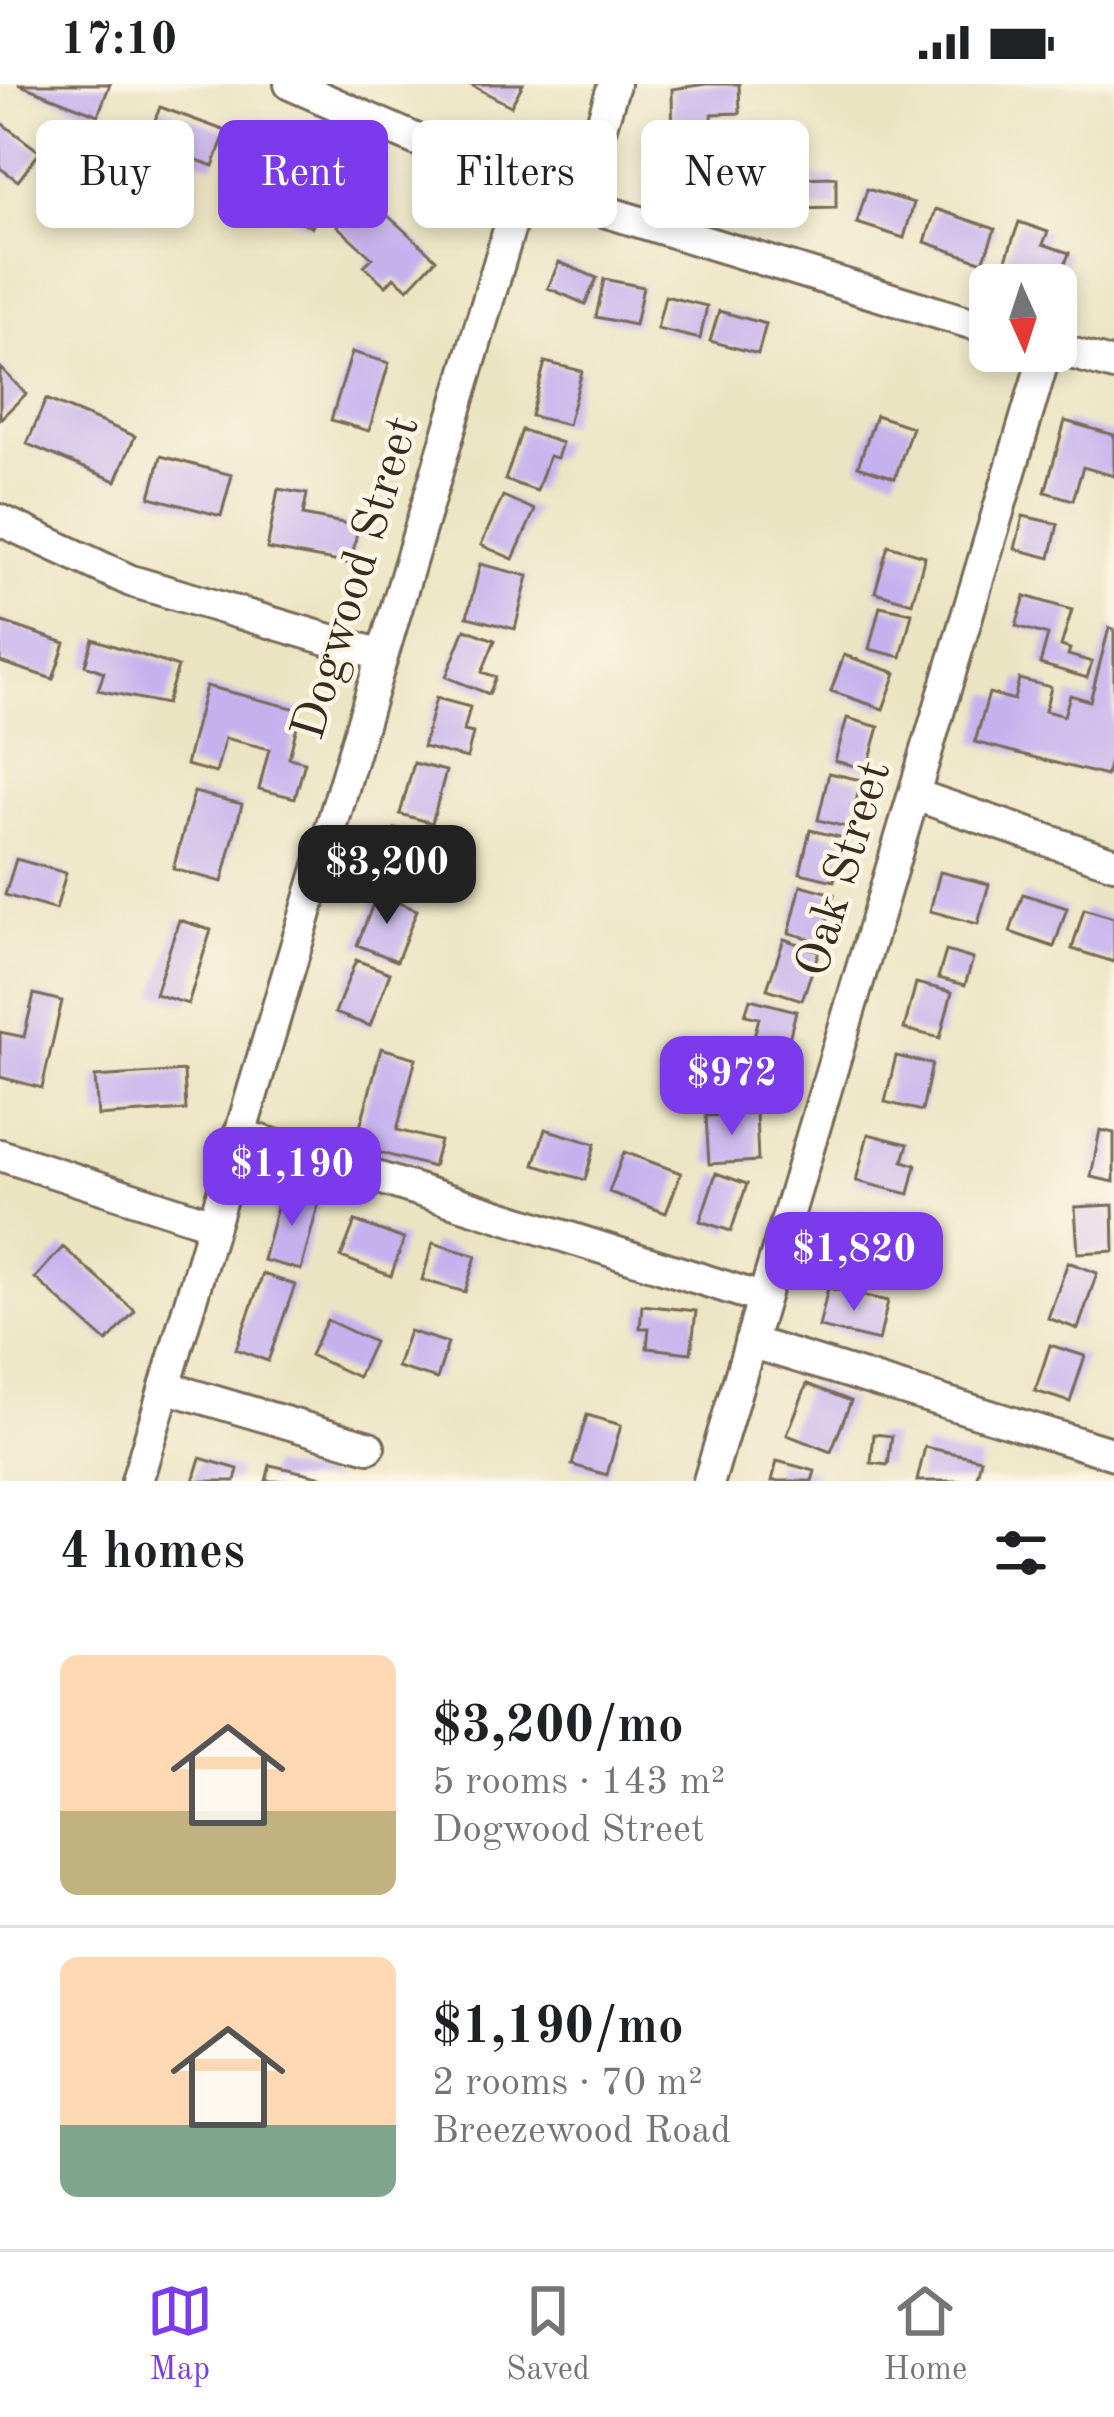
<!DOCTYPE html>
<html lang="en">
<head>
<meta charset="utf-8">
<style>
	body { margin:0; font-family:"Old Standard TT",serif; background:#f2f2f2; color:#202124; height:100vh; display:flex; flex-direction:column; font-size:45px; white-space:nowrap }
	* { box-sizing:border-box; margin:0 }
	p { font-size:39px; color:#757577 }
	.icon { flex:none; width:66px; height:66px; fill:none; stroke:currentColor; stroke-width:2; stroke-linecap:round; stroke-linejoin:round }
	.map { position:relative; height:1397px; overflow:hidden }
	.details { display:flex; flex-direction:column; background:#fff; flex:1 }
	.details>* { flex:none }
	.banner { position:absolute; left:36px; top:36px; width:1044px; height:108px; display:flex; gap:24px }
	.needle { width:78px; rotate:177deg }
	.tools { position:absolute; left:969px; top:180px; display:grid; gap:24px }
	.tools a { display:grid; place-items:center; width:108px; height:108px; border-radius:18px; background:#fff; box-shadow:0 6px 18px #0003; font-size:60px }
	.price { position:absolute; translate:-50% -102px; padding:0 27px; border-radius:24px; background:#7c3aed; color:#fff; font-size:39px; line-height:78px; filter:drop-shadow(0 3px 6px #0008) }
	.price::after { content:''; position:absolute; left:50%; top:72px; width:36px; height:27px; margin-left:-18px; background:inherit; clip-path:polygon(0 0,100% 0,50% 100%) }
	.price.selected { background:#222; color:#fff }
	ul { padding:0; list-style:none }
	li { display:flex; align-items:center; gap:36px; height:300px; padding:0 60px }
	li+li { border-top:3px solid #e0e0e0 }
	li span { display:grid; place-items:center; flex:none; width:336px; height:240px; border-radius:18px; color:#555 }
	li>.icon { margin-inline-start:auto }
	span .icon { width:144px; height:144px; fill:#fffc; stroke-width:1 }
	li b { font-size:51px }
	h2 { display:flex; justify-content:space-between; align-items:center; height:144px; padding:0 60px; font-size:51px }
	.tag { padding:0 42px; border-radius:18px; background:#fff; box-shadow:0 6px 18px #0003; font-size:42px; line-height:108px }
	.tag.selected { background:#7c3aed; color:#fff }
	.status { display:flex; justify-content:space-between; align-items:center; height:84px; padding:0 60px; background:#fff; direction:ltr }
	.status svg { height:33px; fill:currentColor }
	.menu { display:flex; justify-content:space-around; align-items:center; height:168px; border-top:3px solid #e0e0e0; background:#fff; font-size:33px; color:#757577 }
	.menu a { display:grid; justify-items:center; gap:6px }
	.menu .selected { color:#7c3aed }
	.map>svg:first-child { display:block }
	.building { fill:#c4b1ee }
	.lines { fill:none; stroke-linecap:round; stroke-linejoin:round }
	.street-casing { stroke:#796b58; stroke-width:36 }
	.street { stroke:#fff; stroke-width:30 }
	.labels { text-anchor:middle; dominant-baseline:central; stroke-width:9; stroke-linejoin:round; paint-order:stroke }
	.street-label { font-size:48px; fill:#3b2a1e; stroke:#fcf5e5 }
</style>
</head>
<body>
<div class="status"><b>17:10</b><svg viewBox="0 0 49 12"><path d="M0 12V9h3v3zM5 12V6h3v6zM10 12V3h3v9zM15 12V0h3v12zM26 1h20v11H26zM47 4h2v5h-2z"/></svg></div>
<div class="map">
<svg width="1114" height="1397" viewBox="0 0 1114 1397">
	<rect width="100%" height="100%" fill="#fcf5e5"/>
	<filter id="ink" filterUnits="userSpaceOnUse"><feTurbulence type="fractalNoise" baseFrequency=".00833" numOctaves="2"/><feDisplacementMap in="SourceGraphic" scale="24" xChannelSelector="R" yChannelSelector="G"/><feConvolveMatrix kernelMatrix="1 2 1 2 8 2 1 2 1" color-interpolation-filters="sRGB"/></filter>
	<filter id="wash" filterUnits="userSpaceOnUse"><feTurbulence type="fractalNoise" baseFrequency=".004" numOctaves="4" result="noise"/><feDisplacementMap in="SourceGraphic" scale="48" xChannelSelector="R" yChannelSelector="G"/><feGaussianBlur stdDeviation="2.7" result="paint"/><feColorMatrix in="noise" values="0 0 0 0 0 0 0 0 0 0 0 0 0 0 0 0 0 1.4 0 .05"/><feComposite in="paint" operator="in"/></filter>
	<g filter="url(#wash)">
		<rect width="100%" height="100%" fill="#ebe4c3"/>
		<g id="blocks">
			<!-- building -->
			<path class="building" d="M18,0H110L98,31Z
				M469,0H523L511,22Z
				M706,0H739L740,29L712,30L713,72L673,73L672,5Z
				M160,23L226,47L213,82L147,57Z
				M0,38L40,68L18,97L0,84Z
				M252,77L327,111L312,143L238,110Z
				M836,93V124L793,125V94Z
				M867,105L914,119L904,154L857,139Z
				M365,111L436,175L408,205L394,193L386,202L364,182L372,174L337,142Z
				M936,125L995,145L983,178L925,158Z
				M1019,138L1048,148L1043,160L1069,169L1058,201L1003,184Z
				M559,178L597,194L585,220L548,204Z
				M604,195L643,203L635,241L596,233Z
				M665,212L707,222L700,255L657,245Z
				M719,227L766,240L758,270L710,257Z
				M352,268L389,279L369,347L331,336Z
				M545,278L582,287L568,341L531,332Z
				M0,283L26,310L0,335Z
				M46,315L135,352L116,397L27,360Z
				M876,331L912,343L895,394L858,382Z
				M1065,337L1114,351V392L1083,383L1073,416L1045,408Z
				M522,346L562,359L557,374L549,372L537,407L505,396Z
				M161,372L232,391L221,432L150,413Z
				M278,405L307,410L303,431L358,442L351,480L267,465Z
				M503,412L535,426L513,475L481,461Z
				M1023,432L1058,440L1050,474L1015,465Z
				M888,461L925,472L912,519L875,508Z
				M480,480L528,492L515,545L467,533Z
				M1025,512L1072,526L1061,562L1070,565L1068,571L1092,578L1087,594L1040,580L1048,551L1016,542Z
				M880,522L912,529L901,573L869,565Z
				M0,537L65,559L53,595L0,578Z
				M1109,544L1114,545V662L1106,692L975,658L989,609L1014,616L1019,595L1051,603L1045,627L1064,632L1070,611L1090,617Z
				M465,545L495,556L482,588L496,593L489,610L446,593Z
				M93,555L178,583L166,620L98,606L104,588L85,581Z
				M844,571L896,589L883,625L831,607Z
				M206,602L301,626L289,674L305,678L295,714L259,705L269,665L225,654L216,689L186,681Z
				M436,614L470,623L464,647L473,649L467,674L423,663Z
				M847,634L879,643L867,685L835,677Z
				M414,679L446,687L432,739L400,730Z
				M829,689L861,696L850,744L818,736Z
				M194,708L242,720L222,798L173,785Z
				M395,745L432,754L419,805L381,795Z
				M810,746L844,754L834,797L800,789Z
				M16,775L66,789L56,826L5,811Z
				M940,788L989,800L978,840L930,827Z
				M801,801L834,810L822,858L789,849Z
				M377,810L417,826L397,877L357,861Z
				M1023,810L1067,824L1054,863L1010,848Z
				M1084,825L1114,834V878L1072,865Z
				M179,836L211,846L188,920L155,910Z
				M784,855L819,867L802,916L767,905Z
				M946,867L973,875L965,901L938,894Z
				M356,876L390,889L370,942L335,929Z
				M916,899L952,908L940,954L904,945Z
				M34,910L62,917L42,1004L0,993V948L24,953Z
				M750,915L796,927L785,971L751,963L759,934L745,931Z
				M381,964L416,974L397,1046L440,1057L433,1083L355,1062Z
				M746,969L781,977L770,1026L735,1019Z
				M896,972L932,980L922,1027L885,1018Z
				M184,987L186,1026L98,1032L95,993Z
				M756,1029L758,1077L709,1080L706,1032Z
				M545,1045L595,1060L585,1096L534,1081Z
				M1100,1046L1114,1049V1098L1091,1093Z
				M868,1050L908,1060L903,1077L916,1081L909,1110L856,1097Z
				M624,1068L681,1089L666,1129L609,1108Z
				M716,1089L747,1100L731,1147L700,1137Z
				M282,1105L320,1114L301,1186L263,1176Z
				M1113,1121L1114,1167L1078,1169L1075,1123Z
				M853,1134L890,1148L876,1181L840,1167Z
				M355,1137L404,1155L391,1192L341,1173Z
				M433,1159L476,1172L465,1208L422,1196Z
				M63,1163L135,1227L107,1258L35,1194Z
				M1068,1178L1097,1189L1078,1245L1048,1234Z
				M263,1190L295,1201L268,1277L236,1265Z
				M828,1204L888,1217L879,1257L819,1243Z
				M642,1221L696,1227L691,1269L647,1264L649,1244H640Z
				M327,1236L374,1258L358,1293L310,1271Z
				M409,1247L448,1259L437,1295L397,1283Z
				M1050,1261L1085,1272L1070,1318L1035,1307Z
				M807,1300L851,1317L831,1368L787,1351Z
				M587,1331L621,1341L607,1391L572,1381Z
				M874,1350L892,1352L888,1381L871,1379Z
				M925,1363L981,1375L976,1397H917Z
				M200,1374L238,1385L235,1397H193Z
				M777,1377L815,1387L812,1397H772Z
				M270,1381L332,1395L331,1397H266Z"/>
		</g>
	</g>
	<g filter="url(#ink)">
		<use href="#blocks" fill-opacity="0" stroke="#796b58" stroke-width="3"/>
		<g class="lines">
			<defs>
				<path id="street" d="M290,0L522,102L990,245
					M578,117L614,0
					M1056,265L1114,281
					M0,436L131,497L381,571
					M915,711L1114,779
					M239,1050L761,1214
					M0,1071L213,1140
					M750,1258L1114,1370
					M165,1303L369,1363
					M137,1397L522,102
					M709,1397L1046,267"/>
			</defs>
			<!-- street casing -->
			<use href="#street" class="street-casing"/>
			<!-- street -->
			<use href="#street" class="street"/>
		</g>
	</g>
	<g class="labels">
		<!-- street labels -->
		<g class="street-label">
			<text transform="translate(357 494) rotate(-73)">Dogwood Street</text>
			<text transform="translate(845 785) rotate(-73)">Oak Street</text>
		</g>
	</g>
</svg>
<div class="tools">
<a><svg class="needle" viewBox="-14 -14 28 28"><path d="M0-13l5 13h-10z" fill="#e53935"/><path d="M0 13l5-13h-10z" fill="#757577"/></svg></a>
</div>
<b class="price selected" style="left:387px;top:843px">$3,200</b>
<b class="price" style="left:732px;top:1054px">$972</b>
<b class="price" style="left:292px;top:1145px">$1,190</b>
<b class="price" style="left:854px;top:1230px">$1,820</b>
<div class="banner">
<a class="tag">Buy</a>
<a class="tag selected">Rent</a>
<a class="tag">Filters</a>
<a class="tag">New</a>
</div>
</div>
<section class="details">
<h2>4 homes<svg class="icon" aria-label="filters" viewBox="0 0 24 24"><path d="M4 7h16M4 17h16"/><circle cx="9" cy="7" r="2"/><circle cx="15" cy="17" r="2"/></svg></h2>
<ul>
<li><span style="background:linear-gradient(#ffd9b3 65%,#c2b280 0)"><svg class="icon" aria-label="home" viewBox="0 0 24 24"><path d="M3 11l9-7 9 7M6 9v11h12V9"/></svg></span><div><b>$3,200/mo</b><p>5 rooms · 143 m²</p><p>Dogwood Street</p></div></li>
<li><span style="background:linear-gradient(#ffd9b3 70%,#7fa58c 0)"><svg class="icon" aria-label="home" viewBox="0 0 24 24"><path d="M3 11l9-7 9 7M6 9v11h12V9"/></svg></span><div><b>$1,190/mo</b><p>2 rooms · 70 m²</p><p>Breezewood Road</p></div></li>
</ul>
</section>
<nav class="menu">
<a class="selected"><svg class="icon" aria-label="map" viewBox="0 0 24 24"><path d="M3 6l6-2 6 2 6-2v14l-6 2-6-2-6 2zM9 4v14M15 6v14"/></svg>Map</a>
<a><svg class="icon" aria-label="saved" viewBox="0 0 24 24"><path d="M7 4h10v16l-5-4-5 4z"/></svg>Saved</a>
<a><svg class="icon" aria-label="home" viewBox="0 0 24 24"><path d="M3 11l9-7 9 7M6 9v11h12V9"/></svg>Home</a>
</nav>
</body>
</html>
